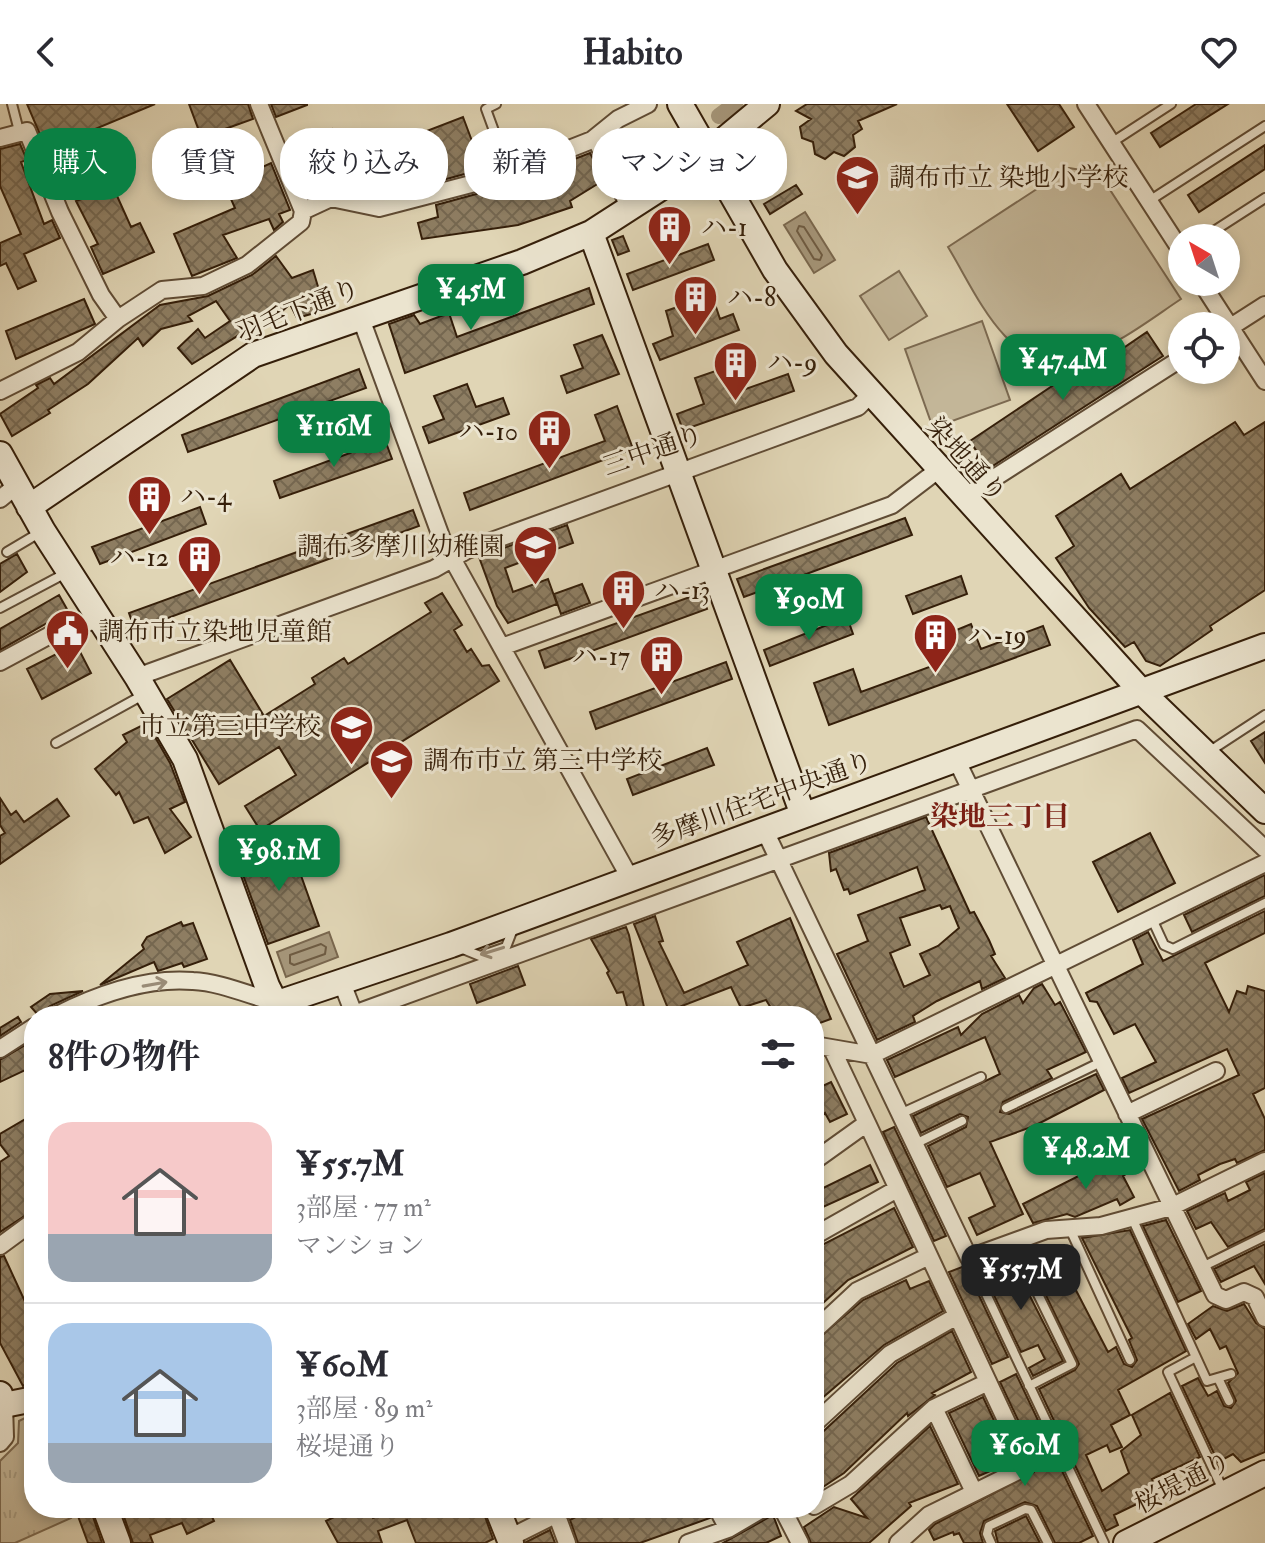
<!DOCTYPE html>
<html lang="ja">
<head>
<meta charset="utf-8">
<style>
	body { margin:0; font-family:"IM FELL Double Pica","Noto Serif JP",serif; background:#f7f7f7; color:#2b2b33; height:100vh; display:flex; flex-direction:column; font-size:30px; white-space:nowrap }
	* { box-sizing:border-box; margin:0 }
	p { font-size:26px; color:#7c7c81 }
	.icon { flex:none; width:44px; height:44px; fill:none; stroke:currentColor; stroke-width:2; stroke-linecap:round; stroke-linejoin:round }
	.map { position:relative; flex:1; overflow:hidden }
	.panel { position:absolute; left:24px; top:902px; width:800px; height:512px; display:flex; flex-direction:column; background:#fff; border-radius:32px; box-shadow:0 4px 12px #0003 }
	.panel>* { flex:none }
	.banner { position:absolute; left:24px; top:24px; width:800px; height:72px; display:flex; gap:16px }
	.needle { width:52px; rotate:321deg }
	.tools { position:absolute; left:1168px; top:120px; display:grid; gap:16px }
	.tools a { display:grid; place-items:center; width:72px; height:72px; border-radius:50%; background:#fff; box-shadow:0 4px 12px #0003; font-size:40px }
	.price { position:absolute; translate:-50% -68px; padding:0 18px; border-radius:16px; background:#0b8043; color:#fff; font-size:26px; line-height:52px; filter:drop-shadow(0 2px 4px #0008) }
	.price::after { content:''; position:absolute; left:50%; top:48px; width:24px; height:18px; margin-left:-12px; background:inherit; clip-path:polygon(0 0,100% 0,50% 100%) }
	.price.active { background:#222; color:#fff }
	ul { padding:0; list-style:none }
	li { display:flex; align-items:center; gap:24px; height:200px; padding:0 24px }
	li+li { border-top:2px solid #e1e1e2 }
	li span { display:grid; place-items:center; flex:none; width:224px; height:160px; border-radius:24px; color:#555 }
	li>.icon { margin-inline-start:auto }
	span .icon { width:96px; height:96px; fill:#fffc; stroke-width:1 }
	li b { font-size:34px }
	h2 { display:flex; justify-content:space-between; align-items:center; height:96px; padding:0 24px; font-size:34px }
	.tag { padding:0 28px; border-radius:32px; background:#fff; box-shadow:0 4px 12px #0003; font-size:28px; line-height:72px }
	.tag.active { background:#0b8043; color:#fff }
	header { display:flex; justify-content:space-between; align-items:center; height:104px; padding:0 24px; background:#fff; font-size:36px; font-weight:700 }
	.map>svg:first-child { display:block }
	.grass { fill:url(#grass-tufts); stroke:#7c6a51; stroke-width:2 }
	.pitch { fill:#c3b698; stroke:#7c6a51; stroke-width:2 }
	.water { fill:#a6977b; stroke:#79674e; stroke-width:2 }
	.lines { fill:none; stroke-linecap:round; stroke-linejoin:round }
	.shore { stroke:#6e5b42; stroke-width:2 }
	.canal { stroke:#a6977b; stroke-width:16 }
	.building { fill:url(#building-cross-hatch); stroke:#351f0a; stroke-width:2; fill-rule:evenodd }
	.lane-casing { stroke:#604c35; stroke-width:12 }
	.street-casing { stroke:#604c35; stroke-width:20 }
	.secondary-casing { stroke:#351f0a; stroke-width:28 }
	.lane { stroke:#ebe4cf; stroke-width:8 }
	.street { stroke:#ebe4cf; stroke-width:16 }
	.secondary { stroke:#ebe4cf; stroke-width:24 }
	.oneway { stroke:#998b76 }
	.labels { text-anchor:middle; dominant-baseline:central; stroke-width:6; stroke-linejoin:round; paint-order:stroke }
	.poi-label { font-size:26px; fill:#351f0a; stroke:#ebe4cf; text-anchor:start }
	.street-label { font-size:26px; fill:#351f0a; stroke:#ebe4cf }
	.neighbourhood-label { font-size:28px; font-weight:bold; fill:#7a1f14; stroke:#ebe4cf }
</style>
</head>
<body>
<header><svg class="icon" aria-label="back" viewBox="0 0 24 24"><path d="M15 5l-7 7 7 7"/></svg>Habito<svg class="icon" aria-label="heart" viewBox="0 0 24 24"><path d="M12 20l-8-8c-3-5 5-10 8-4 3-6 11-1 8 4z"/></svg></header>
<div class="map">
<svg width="1265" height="1439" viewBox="0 0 1265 1439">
	<defs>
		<pattern id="grass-tufts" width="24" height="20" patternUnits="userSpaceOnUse" patternTransform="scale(2)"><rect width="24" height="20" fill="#c3b698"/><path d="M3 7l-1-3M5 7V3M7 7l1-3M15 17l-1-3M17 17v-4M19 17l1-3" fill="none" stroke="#a89c82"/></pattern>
		<pattern id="building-cross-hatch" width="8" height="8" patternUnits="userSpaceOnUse" patternTransform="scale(2)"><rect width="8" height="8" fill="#8e7e63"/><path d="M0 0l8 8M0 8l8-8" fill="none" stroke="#756750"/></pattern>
	</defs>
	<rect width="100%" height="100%" fill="#e0d5b5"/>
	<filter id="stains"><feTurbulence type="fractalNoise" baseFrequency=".0025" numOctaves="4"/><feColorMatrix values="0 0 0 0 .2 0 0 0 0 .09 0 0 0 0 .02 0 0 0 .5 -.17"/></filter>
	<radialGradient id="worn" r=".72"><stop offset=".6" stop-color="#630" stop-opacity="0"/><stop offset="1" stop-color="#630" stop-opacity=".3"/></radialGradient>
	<!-- grass -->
	<path class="grass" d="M33,1310L34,1404H67L71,1414L15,1439H0V1357L18,1339L19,1317Z"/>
	<!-- pitch -->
	<path class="pitch" d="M1069,64L1099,69L1181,195C1131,228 1061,289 1005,232C982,208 965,171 948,143Z
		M899,167L927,212L889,236L860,192Z
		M982,217L1010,296L933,324L905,245Z"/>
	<!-- water -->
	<path class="water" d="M805,108L835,156L814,169L784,121Z
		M329,828L338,853L286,873L277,848Z"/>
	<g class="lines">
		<!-- shore -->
		<path class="shore" d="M799,122L804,123L822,151L820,156L814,155L797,127Z
			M321,840L326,843L325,850L294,861L290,859V851Z"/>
		<!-- canal -->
		<path class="canal" d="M719,12L735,0"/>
	</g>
	<!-- building -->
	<path class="building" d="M27,0H155L95,25L100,39L53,61Z
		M189,0H248L253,15L225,25L235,66L241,63L245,71L271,59L290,106L279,110L283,118L274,126L269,115L223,131L237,154L192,172L174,130L235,104L219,68L215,70Z
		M271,0H307V1L276,13Z
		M807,0H897L858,17L862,25L853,31L855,43L844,52L834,48L825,55L815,50L813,38L802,34L800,23L811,15L796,7Z
		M1007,0H1059L1074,23L1038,47Z
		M1196,0H1228L1160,43L1151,29Z
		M463,13L472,37L488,31L497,61L443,76L432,40L405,49L409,58L366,75L354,49L400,34L401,37Z
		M332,25L342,48L298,65L289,44Z
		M20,40L27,56L21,58L44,120L52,116L60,134L24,150L36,177L18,185L6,159L0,162V139L21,130L0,82V45Z
		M1265,41V65L1199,108L1188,91Z
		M590,49L604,76L570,97L572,103L518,121L422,135L418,119L438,113L436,101L502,83Z
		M796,81L802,90L770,110L764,100Z
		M113,83L131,123L140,119L154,148L103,170L91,143L98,140L76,97Z
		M623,132L629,147L618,151L612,136Z
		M708,140L714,156L633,186L627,170Z
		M276,152L292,174L313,166L325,206L297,214L290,200L277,212L260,218L192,260L178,244L198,225L205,234L230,217L216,197L188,212L192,217L161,225L143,242L138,234L88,280L48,306L50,309L12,332L0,310L38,284L36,281L50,274L54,280L160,201L208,192L252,171Z
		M589,184L594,200L405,269L389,220L414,211L420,220L449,209L457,233Z
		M712,191L720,215L733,210L739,226L660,256L653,240L673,232L666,207Z
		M84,195L95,220L16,255L6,227Z
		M1147,228L1163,252L988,365L970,337L1070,270L1075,277Z
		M602,231L619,270L567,289L561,272L583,264L574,241Z
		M733,261L743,286L788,270L794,287L683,326L677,310L704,300L695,274Z
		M359,265L366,284L188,348L182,331Z
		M467,280L476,303L503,294L509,310L429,339L423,323L444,315L434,292Z
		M617,302L633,345L470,406L464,389L605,337L595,311Z
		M1235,318L1244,331L1265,318V486L1210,522L1212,526L1160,562L1146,557L1134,538L1125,543L1089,504L1056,454L1074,442L1056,412L1121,370L1130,385Z
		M385,336L392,355L280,394L274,377Z
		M200,403L206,420L100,460L92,443Z
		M413,406L419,422L135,526L129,509Z
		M905,414L912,431L744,493L737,475Z
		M567,421L573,439L505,464L513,488L548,475L557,500L508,519L497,502L479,453Z
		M17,450L27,468L0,488V460Z
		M961,472L967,490L913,510L906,492Z
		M582,480L590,499L561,510L554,490Z
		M442,489L462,521L454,526L467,548L471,545L482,562L489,561L499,577L260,726L245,702L296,671L279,643L219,680L167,595L230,556L264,612L315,580L312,574L344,554L348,560L431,508L425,499Z
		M701,489L707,505L545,564L539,547Z
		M59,491L68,507L0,546V525Z
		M847,513L853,530L770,562L764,546Z
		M971,520L981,545L1043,522L1050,541L829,621L814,579L853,565L861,588L935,561L927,538Z
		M76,540L91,569L42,595L27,565Z
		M726,558L732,575L596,625L590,608Z
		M147,619L170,659L185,698L170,705L191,733L165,749L148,713L134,719L119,688L116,691L95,665L127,638L123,631Z
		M1265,628V659L1251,637Z
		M707,644L714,661L633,691L627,675Z
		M0,694L11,711L16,707L24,718L57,695L69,712L0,760V732L5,729L0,721Z
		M926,713L970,809L974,808L989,836L995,850L991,852L1005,874L982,885L980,877L937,897L913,912L915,918L877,936L837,850L868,837L858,811L925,786L917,763L850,790L848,785L844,786L836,765L831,767L829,749ZM940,801L942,805L950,802L959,824L938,842L920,850L930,871L904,883L890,849L910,841L900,814Z
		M1150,729L1175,779L1118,808L1093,758Z
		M289,738L319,822L268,840L238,757Z
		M1265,771V792L1192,828L1184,811Z
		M1265,807V829L1205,859L1229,908L1237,887L1246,890L1248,882L1265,887V984L1253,990L1265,1015V1046L1237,1059L1235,1055L1220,1060L1198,1071L1200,1076L1179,1087L1142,1015L1239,971L1227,945L1129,989L1122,974L1156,958L1135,920L1114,930L1097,898L1090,897L1086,889L1143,860L1133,836L1148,828L1163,857Z
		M655,812L663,837L659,838L684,889L748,861L737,838L790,814L831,915L814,921V912H776L766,896L741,904L731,883L669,907L634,820Z
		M181,818L183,822L193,819L207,855L184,863L182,859L158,867L154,858L100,881L144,845L142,841L147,833Z
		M626,823L629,831L645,908L628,906L623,888L617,889L607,869L609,867L591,835Z
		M518,862L525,881L477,899L470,880Z
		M1042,880L1055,901L1060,898L1086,948L1047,966L1052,974L1003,998L1000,1008L1009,1010L1096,970L1104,986L1034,1022L990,1038L1023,1110L977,1131L969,1114L995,1102L980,1069L947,1083L928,1042L966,1023L968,1013L960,1010L921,1029L913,1012L1000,970L985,933L895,973L887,956L958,923L961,931L982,910L1019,891L1023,899L1034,884Z
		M83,887L50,902L39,912L31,903L50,890Z
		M18,913L21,918L0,932V924Z
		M32,937L34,962L0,978V956Z
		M831,978L847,1010L830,1018L825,1009L814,1021V986Z
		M34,1010V1106L0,1128V1058L9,1052L0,1040V1030Z
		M894,1023L946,1132L934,1137L883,1028Z
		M1132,1045L1140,1061L1123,1072L1134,1093L1120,1101L1117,1095L1075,1113L1067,1110L1033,1119L1023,1100Z
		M870,1061L878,1078L823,1103L815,1088Z
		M1265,1069V1125L1228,1143L1211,1118L1196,1125L1187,1107L1225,1089L1228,1097L1250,1086L1246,1078Z
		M894,1104L913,1143L848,1176L823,1199L814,1189V1145Z
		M1166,1116L1201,1187L1178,1198L1143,1122Z
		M1130,1126L1186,1247L1118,1286L1130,1311L1111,1321L1122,1343L1110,1348L1107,1341L1086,1351L1102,1387L1129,1369L1121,1347L1141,1331L1132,1311L1170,1289L1200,1353L1152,1375L1161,1400L1148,1404L1145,1396L1114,1411L1118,1421L1106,1427L1039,1285L1075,1266L1079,1260L1026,1150L1053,1142L1108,1248L1116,1243L1124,1260L1132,1263L1137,1256L1129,1236L1132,1234L1082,1134Z
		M1265,1140V1180L1254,1162L1221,1178L1214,1165Z
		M1009,1151L1063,1257L1033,1272L1029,1264L1045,1255L1038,1241L1021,1248L980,1162Z
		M4,1152L34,1217V1277L23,1282L0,1239V1153Z
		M962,1163L966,1164L1008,1253L992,1260L949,1168Z
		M906,1176L910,1185L929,1177L943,1207L884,1241L814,1301V1238L863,1196Z
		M1244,1200L1256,1219L1265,1225V1348L1241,1358L1233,1350L1218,1358L1182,1282L1198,1274L1208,1292L1217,1287L1224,1302L1231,1304L1236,1297L1228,1279L1238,1269L1226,1242L1220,1245L1210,1225L1196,1235L1188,1220L1213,1202L1227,1207Z
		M952,1227L971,1268L932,1289L935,1291L908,1312L907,1309L844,1369L814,1389V1336L897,1259Z
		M1016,1270L1093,1432L1079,1439H1055L1037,1402L1025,1398L984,1417L980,1429L983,1439H964L959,1429L954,1431L953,1428L934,1436L929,1426L935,1420L1034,1368L1036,1354L1000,1278Z
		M983,1293L1013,1357L979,1372L949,1309Z
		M930,1322L958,1380L909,1399L911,1402L869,1439H811L804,1423L834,1403L867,1414L851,1395Z
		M75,1404H90L102,1439H88Z
		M121,1404H208L214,1417L187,1430L182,1419L150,1431L153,1439H133Z
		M352,1404H369L373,1414L396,1404H482L493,1435L485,1439H416L407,1416L378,1427L382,1439H338L326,1417Z
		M592,1404H600L603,1412L627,1404H706L710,1414L640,1439H578L570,1416Z
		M773,1411L781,1432L766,1439H723Z
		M1026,1412L1040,1439H998L995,1427Z
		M550,1426L555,1439H526V1438Z"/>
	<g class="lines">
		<defs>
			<path id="lane" d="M12,0L19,27
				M496,0L486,5L509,68
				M592,37L625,103
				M1111,39L1171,0
				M1149,97L1265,22
				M1203,134L1265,94
				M7,448L39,429
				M0,504L66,469
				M56,639L143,591
				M1210,647L1265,611
				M1152,815L1164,841L1173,845L1265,799
				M458,843L480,852L506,843L513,825
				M1006,1004L1101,958
				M900,1010L981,973
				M915,1040L962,1017
				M1132,1114L1207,1277L1231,1270
				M1070,1125L1130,1256
				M1013,1139L1072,1260L1029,1282
				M969,1154L1104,1439
				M1202,1163L1265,1132
				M1196,1253L1168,1268L1224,1388
				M1219,1276L1229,1297
				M991,1439L987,1430L989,1422L1025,1405L1031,1406L1048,1439"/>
			<path id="street" d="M259,0L303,107
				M1086,0L1182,148
				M0,34L27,27L60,108L101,191L118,215
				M1201,178L1265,277
				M360,212L443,438L630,774
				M1226,226L1265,201
				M0,287L78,248L118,215L162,186L203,182L247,161L301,118L303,107L331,94L379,104L498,73L592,36L618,15L648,0
				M963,394L1182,254
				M0,395L17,381
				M502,543L892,401L938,366
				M0,558L65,523L100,516
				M137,573L434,465L467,446L858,303L870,291
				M956,655L1215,1191L1226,1196L1244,1188L1255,1193L1265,1214
				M764,725L969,1154L1046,1126L1101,1122L1171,1103L1265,1057
				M342,879L354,910L363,911
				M354,910L1137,625L1265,745
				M55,912C96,891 146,873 193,877C220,878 251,892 278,899
				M814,941L872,951L1265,759
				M0,945L34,923
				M1127,1010L1216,967
				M867,1019L1026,1359L1024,1364L929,1411L898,1439
				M814,1057L867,1019L832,945
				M814,1132L897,1085
				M0,1142L34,1117
				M814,1227L857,1187L929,1152
				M934,1304L974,1388
				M814,1320L890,1250L957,1212
				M0,1339L5,1333L4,1301
				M814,1402L851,1380L934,1304L988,1278
				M717,1404L728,1425
				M782,1404L800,1439
				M557,1412L567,1439
				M509,1434L569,1404
				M688,1439L728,1425L764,1404"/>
			<path id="secondary" d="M680,0L775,166L836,250L1141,587L1265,707
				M591,129L803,711
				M0,350L43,427L137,573L185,655L267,882L282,912
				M29,403L253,251L522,158L591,129L684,69L767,0
				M278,899L451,841L1265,542
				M0,1290L4,1301L34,1295
				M105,1404L118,1439
				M497,1404L511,1439
				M1126,1439L1265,1369"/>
		</defs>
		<!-- lane casing -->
		<use href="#lane" class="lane-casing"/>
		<!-- street casing -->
		<use href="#street" class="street-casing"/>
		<!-- secondary casing -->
		<use href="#secondary" class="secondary-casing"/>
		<!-- lane -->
		<use href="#lane" class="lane"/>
		<!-- street -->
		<use href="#street" class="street"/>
		<!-- secondary -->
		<use href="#secondary" class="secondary"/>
	</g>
	<!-- one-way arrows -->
	<defs><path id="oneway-shaft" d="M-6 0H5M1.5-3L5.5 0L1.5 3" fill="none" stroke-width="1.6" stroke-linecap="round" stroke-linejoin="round" transform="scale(2)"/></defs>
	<g class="oneway">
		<use href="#oneway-shaft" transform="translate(492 847) rotate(163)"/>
		<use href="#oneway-shaft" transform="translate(155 880) rotate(-10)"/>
	</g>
	<!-- icons -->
	<defs>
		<symbol id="school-pin" viewBox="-11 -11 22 30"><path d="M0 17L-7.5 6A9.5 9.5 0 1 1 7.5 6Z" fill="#8f2418" stroke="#ebe4cf"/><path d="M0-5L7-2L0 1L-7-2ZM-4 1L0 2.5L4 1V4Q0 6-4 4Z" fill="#fff"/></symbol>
		<symbol id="building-pin" viewBox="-11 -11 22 30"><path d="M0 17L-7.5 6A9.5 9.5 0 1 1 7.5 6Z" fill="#8f2418" stroke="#ebe4cf"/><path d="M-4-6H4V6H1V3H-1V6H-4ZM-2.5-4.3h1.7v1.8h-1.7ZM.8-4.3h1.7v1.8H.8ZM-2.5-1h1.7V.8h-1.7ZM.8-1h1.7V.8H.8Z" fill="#fff"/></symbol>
		<symbol id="civic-pin" viewBox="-11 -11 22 30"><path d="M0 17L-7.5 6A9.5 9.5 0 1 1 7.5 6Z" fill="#8f2418" stroke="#ebe4cf"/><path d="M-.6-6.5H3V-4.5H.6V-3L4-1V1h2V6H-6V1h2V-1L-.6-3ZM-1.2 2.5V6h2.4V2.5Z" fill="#fff"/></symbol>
	</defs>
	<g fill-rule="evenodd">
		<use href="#school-pin" x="832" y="48" width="51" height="69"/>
		<use href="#building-pin" x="644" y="98" width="51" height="69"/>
		<use href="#building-pin" x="670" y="168" width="51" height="69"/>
		<use href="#building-pin" x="710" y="234" width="51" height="69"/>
		<use href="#building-pin" x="524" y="302" width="51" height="69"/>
		<use href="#building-pin" x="124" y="368" width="51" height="69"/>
		<use href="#school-pin" x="510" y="418" width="51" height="69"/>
		<use href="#building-pin" x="174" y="428" width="51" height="69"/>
		<use href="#building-pin" x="598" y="462" width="51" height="69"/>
		<use href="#civic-pin" x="42" y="502" width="51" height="69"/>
		<use href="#building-pin" x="910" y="506" width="51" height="69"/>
		<use href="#building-pin" x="636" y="528" width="51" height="69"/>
		<use href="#school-pin" x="326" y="598" width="51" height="69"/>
		<use href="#school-pin" x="366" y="632" width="51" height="69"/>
	</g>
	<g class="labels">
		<!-- poi labels -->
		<g class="poi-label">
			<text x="889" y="74">調布市立 染地小学校</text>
			<text x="701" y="124">ハ-1</text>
			<text x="727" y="194">ハ-8</text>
			<text x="767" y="259">ハ-9</text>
			<text x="518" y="328" text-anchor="end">ハ-10</text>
			<text x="180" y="393">ハ-4</text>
			<text x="505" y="443" text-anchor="end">調布多摩川幼稚園</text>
			<text x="169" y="454" text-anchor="end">ハ-12</text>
			<text x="654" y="487">ハ-13</text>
			<text x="98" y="528">調布市立染地児童館</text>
			<text x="967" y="532">ハ-19</text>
			<text x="630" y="553" text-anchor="end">ハ-17</text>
			<text x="321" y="623" text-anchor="end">市立第三中学校</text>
			<text x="423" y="657">調布市立 第三中学校</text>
		</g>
		<!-- street labels -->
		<g class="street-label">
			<text transform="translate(298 207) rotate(-21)">羽毛下通り</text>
			<text transform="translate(653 347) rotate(-19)">三中通り</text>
			<text transform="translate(966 356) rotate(48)">染地通り</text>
			<text transform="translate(762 696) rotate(-20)">多摩川住宅中央通り</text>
			<text transform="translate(1183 1379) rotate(-27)">桜堤通り</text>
		</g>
		<!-- neighbourhood labels -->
		<g class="neighbourhood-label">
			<text x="1000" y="713">染地三丁目</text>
		</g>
	</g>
	<rect width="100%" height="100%" filter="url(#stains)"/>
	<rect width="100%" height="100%" fill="url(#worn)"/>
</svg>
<div class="tools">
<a><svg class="needle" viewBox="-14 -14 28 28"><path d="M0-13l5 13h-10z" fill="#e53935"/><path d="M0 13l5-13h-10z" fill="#7c7c81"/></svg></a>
<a><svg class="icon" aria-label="locate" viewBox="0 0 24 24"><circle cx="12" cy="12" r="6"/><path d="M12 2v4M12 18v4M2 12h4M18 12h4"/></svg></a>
</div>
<b class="price" style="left:471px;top:228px">¥45M</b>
<b class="price" style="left:1063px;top:298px">¥47.4M</b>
<b class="price" style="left:334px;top:365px">¥116M</b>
<b class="price" style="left:809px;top:538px">¥90M</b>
<b class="price" style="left:279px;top:789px">¥98.1M</b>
<b class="price" style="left:1086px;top:1087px">¥48.2M</b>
<b class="price active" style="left:1021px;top:1208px">¥55.7M</b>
<b class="price" style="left:1025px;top:1384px">¥60M</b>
<div class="banner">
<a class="tag active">購入</a>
<a class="tag">賃貸</a>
<a class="tag">絞り込み</a>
<a class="tag">新着</a>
<a class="tag">マンション</a>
</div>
<section class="panel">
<h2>8件の物件<svg class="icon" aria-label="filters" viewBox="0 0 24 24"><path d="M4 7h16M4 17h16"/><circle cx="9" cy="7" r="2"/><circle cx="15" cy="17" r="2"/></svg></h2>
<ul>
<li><span style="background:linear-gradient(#f6c9c9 70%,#9aa5b1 0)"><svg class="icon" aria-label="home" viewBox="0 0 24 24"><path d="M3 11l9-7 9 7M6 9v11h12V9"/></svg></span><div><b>¥55.7M</b><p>3部屋 · 77 m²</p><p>マンション</p></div></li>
<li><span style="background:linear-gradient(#a9c7e8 75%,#9aa5b1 0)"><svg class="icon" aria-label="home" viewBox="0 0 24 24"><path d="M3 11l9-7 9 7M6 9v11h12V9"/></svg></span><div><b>¥60M</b><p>3部屋 · 89 m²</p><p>桜堤通り</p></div></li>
</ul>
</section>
</div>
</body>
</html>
